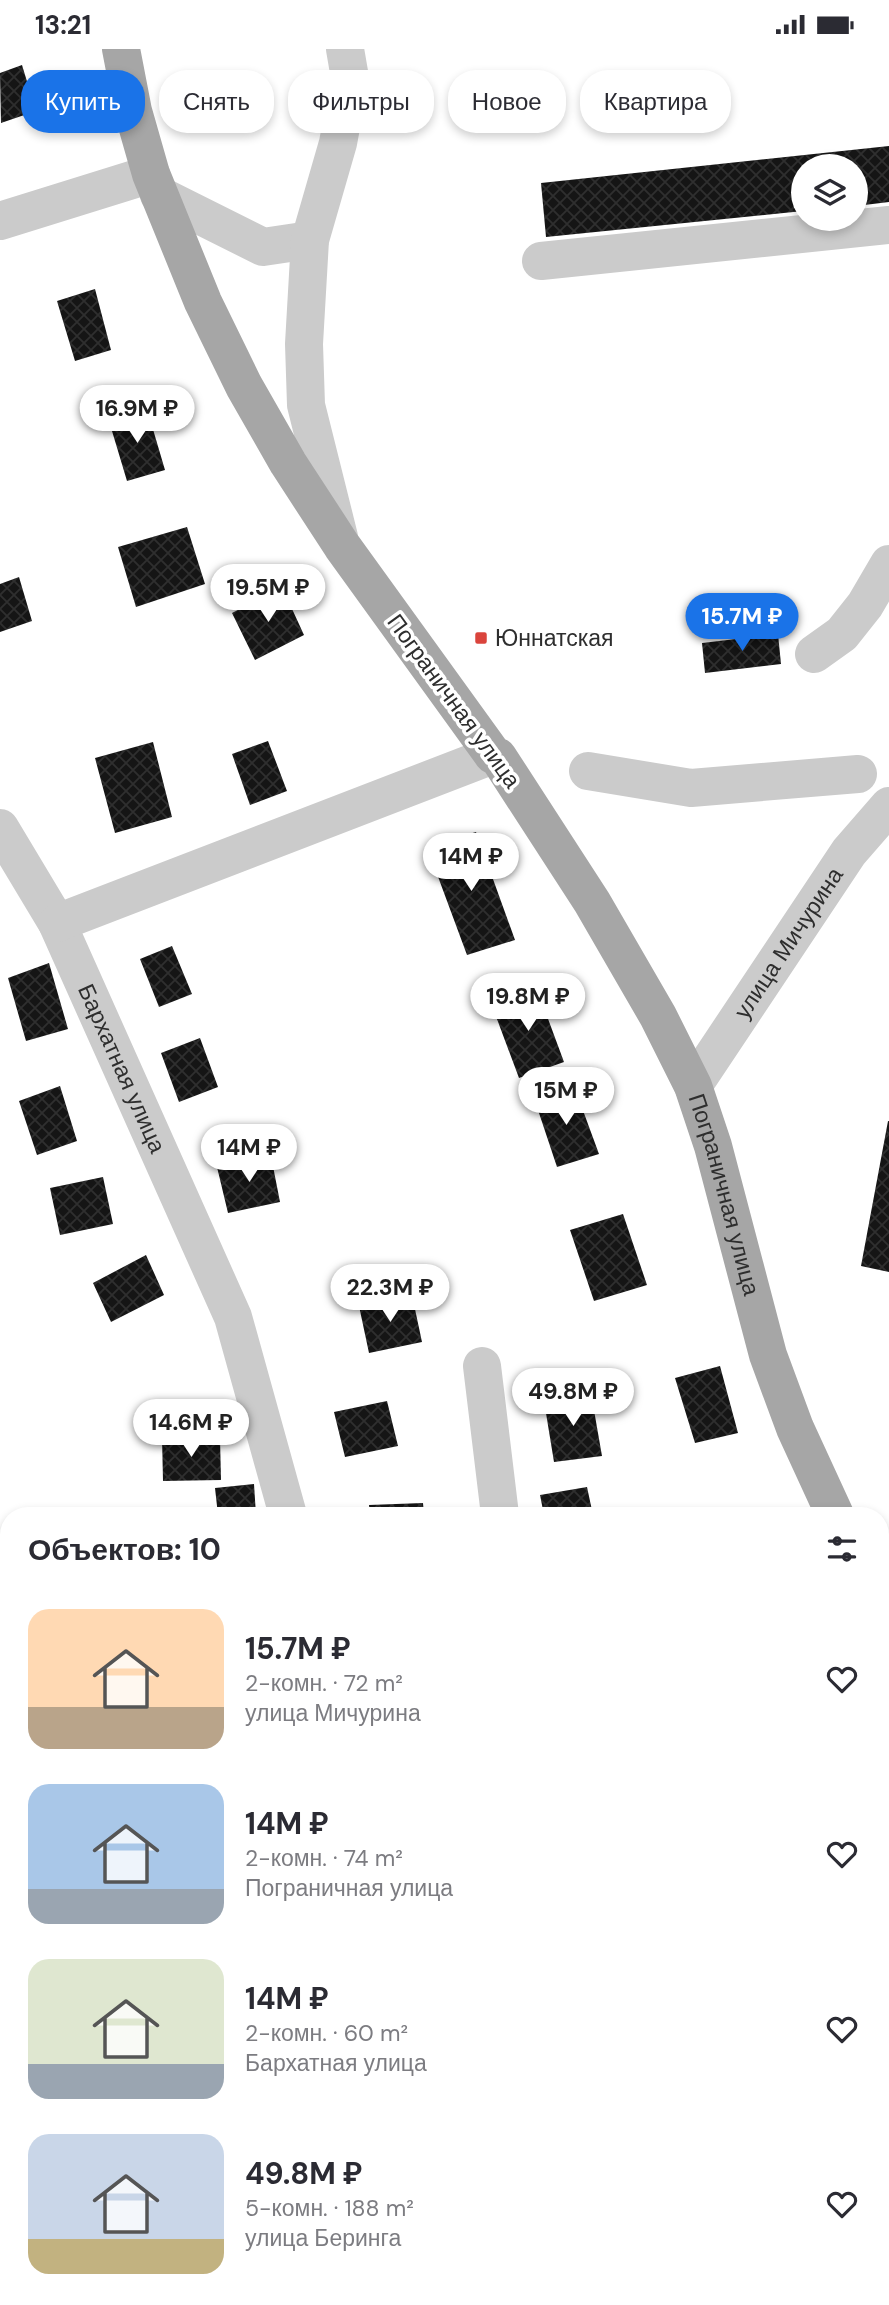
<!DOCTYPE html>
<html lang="ru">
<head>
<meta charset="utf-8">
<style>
	body { margin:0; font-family:"DM Sans",sans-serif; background:#f2f2f3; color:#2b2b33; height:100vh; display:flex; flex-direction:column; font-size:26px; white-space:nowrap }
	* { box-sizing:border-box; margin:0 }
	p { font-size:23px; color:#7c7c81 }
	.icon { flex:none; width:38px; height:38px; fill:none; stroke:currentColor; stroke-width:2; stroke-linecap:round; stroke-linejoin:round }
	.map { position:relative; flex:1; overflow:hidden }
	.details { position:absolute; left:0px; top:1458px; width:889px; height:800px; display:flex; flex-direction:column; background:#fff; border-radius:28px 28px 0 0; box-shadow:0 4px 10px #0003 }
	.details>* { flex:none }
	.top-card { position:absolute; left:21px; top:21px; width:847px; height:63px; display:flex; gap:14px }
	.fabs { position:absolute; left:791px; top:105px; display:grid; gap:14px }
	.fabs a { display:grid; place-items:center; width:77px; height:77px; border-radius:50%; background:#fff; box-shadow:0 4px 10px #0003; font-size:35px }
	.price { position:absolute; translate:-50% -60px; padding:0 16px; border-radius:24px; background:#fff; color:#222; font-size:23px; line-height:46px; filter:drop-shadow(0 2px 4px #0008) }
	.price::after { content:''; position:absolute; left:50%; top:42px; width:21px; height:16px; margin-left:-10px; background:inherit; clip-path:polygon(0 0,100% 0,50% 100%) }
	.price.current { background:#1a73e8; color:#fff }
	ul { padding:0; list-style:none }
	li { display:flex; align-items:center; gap:21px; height:175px; padding:0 28px }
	li span { display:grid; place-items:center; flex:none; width:196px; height:140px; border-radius:21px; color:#555 }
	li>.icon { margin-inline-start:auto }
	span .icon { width:84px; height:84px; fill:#fffc; stroke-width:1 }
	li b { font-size:30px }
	h2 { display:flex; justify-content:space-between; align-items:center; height:84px; padding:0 28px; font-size:30px }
	.tag { padding:0 24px; border-radius:28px; background:#fff; box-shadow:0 4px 10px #0003; font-size:24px; line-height:63px }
	.tag.current { background:#1a73e8; color:#fff }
	.status { display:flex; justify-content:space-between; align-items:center; height:49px; padding:0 35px; background:#fff; direction:ltr }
	.status svg { height:19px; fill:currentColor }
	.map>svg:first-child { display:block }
	.forest { fill:url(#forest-firs) }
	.building { fill:url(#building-cross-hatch) }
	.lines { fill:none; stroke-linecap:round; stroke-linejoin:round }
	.minor { stroke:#cbcbcb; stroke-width:38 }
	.major { stroke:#a6a6a6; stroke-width:38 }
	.poi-dot { fill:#da443c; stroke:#fff; stroke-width:2.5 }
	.labels { text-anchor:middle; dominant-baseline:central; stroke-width:7; stroke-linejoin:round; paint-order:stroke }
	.poi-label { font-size:23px; fill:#2e2e2e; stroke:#fff; text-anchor:start }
	.street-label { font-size:23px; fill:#2e2e2e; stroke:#fff }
</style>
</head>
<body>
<div class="status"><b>13:21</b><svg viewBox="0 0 49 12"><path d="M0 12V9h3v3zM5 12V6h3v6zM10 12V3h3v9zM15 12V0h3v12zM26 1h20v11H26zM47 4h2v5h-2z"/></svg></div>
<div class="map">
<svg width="889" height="2256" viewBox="0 0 889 2256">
	<defs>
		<pattern id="forest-firs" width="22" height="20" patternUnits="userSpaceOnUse" patternTransform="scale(1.75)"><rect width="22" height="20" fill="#e3ebdd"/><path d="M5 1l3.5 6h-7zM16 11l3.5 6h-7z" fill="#c3cabe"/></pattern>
		<pattern id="building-cross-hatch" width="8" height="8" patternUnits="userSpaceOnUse" patternTransform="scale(1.75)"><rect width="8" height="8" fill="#151515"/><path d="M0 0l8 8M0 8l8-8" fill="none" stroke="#2f2f2f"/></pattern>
	</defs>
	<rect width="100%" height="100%" fill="#fff"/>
	<!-- forest -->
	<path class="forest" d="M0,2200L9,2220V2249H12L13,2256H0Z"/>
	<!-- building -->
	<path class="building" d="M22,16L36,62L1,74L0,24Z
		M889,97V153L856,157V117H803V162L546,188L541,134Z
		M95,240L111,301L75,312L57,252Z
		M147,360L165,421L127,432L109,372Z
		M187,478L205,535L136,558L118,498Z
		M19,528L32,572L0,583V535Z
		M282,538L304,586L255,611L232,564Z
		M778,585L781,615L705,624L702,594Z
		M268,692L287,742L250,756L232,705Z
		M153,693L172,768L115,784L95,709Z
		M476,783L515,891L467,906L427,798Z
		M172,897L192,945L159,958L140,910Z
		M49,914L68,980L26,992L8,929Z
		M537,940L564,1013L519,1029L491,954Z
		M200,989L218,1038L179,1053L161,1004Z
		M60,1037L77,1092L37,1106L19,1052Z
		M574,1037L599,1105L557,1118L534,1049Z
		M888,1072H889V1223L861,1217Z
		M271,1107L280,1153L228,1164L217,1118Z
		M103,1128L113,1175L60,1186L50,1139Z
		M623,1165L647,1236L594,1252L570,1181Z
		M146,1206L164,1246L111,1273L93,1234Z
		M412,1246L422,1293L369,1304L359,1257Z
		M720,1317L738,1384L695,1394L675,1329Z
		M591,1344L602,1407L554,1413L544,1352Z
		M387,1352L398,1397L345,1408L334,1363Z
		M162,1388L220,1389L221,1431L163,1432Z
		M254,1435L256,1466H218L215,1439Z
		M587,1438L593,1466H544L540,1446Z
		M423,1454L424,1466H370L369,1456Z
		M880,2018H889V2081H880Z
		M884,2159L889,2160V2210H880Z
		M246,2249H306L307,2256H247Z"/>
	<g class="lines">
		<!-- minor -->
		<g class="minor">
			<path d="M159,146L263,198L310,191"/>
			<path d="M0,172L151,125"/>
			<path d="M541,212L889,176"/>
			<path d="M339,488L306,356L304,295L310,191L338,94L350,29L345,0"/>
			<path d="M814,605L842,585L865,556L889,515"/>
			<path d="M588,722L691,739L858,725"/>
			<path id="s1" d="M0,779L57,874L233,1268L288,1466"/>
			<path d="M57,874L493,706"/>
			<path id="s2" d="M693,1037L849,803L889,757"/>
			<path d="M482,1317L500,1466"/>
			<path d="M880,2103H889"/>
			<path d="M361,2249L362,2256"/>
			<path d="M590,2249L591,2256"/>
		</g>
		<!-- major -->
		<g class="major">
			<path id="s3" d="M121,0L133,62L151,125L203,253L244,337L288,414L342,497L493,706L498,708L592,853L658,967L693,1037L713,1097L768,1306L795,1379L835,1466"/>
			<path d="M880,1563L889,1585"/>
		</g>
	</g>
	<!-- markers -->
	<rect class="poi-dot" x="474" y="582" width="14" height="14" rx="3.5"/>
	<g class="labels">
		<!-- poi labels -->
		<g class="poi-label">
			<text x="495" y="589">Юннатская</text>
		</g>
		<!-- street labels -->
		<g class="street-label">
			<text transform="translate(454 652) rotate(54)">Пограничная улица</text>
			<text stroke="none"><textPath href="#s2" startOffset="172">улица Мичурина</textPath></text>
			<text stroke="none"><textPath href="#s1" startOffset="270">Бархатная улица</textPath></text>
			<text stroke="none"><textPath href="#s3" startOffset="1307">Пограничная улица</textPath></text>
		</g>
	</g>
</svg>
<div class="fabs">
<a><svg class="icon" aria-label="layers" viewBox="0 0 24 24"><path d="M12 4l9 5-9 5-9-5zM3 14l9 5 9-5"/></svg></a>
</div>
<b class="price" style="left:137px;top:396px">16.9M ₽</b>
<b class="price" style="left:268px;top:575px">19.5M ₽</b>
<b class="price current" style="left:742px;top:604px">15.7M ₽</b>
<b class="price" style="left:471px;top:844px">14M ₽</b>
<b class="price" style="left:528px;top:984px">19.8M ₽</b>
<b class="price" style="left:566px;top:1078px">15M ₽</b>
<b class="price" style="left:249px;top:1135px">14M ₽</b>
<b class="price" style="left:390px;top:1275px">22.3M ₽</b>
<b class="price" style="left:573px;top:1379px">49.8M ₽</b>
<b class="price" style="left:191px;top:1410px">14.6M ₽</b>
<div class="top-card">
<a class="tag current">Купить</a>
<a class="tag">Снять</a>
<a class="tag">Фильтры</a>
<a class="tag">Новое</a>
<a class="tag">Квартира</a>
</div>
<section class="details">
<h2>Объектов: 10<svg class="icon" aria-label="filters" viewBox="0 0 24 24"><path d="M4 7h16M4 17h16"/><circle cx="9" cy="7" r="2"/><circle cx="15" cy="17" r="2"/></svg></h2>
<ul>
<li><span style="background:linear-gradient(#ffd9b3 70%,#b9a48a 0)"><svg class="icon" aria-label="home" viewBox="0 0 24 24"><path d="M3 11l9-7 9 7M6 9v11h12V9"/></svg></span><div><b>15.7M ₽</b><p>2-комн. · 72 m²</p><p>улица Мичурина</p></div><svg class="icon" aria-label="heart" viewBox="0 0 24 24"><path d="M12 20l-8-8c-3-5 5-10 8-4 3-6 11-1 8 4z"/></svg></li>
<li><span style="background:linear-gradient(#a9c7e8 75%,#9aa5b1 0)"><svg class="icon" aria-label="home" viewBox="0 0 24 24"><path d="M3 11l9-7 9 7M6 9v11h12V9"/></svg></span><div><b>14M ₽</b><p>2-комн. · 74 m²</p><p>Пограничная улица</p></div><svg class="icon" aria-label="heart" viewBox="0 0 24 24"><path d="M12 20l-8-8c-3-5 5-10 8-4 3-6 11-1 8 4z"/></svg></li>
<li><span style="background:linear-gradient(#dfe7d0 75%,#9aa5b1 0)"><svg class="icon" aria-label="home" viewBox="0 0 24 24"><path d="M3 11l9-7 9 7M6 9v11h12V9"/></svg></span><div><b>14M ₽</b><p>2-комн. · 60 m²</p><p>Бархатная улица</p></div><svg class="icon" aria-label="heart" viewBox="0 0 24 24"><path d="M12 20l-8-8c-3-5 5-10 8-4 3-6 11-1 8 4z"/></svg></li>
<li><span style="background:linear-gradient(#c9d6e8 75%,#c2b280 0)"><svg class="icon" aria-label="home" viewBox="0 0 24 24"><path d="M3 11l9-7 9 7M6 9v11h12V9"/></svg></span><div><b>49.8M ₽</b><p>5-комн. · 188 m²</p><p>улица Беринга</p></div><svg class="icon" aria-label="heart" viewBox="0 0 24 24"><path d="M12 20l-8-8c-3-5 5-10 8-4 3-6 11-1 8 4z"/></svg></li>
</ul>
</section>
</div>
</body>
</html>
